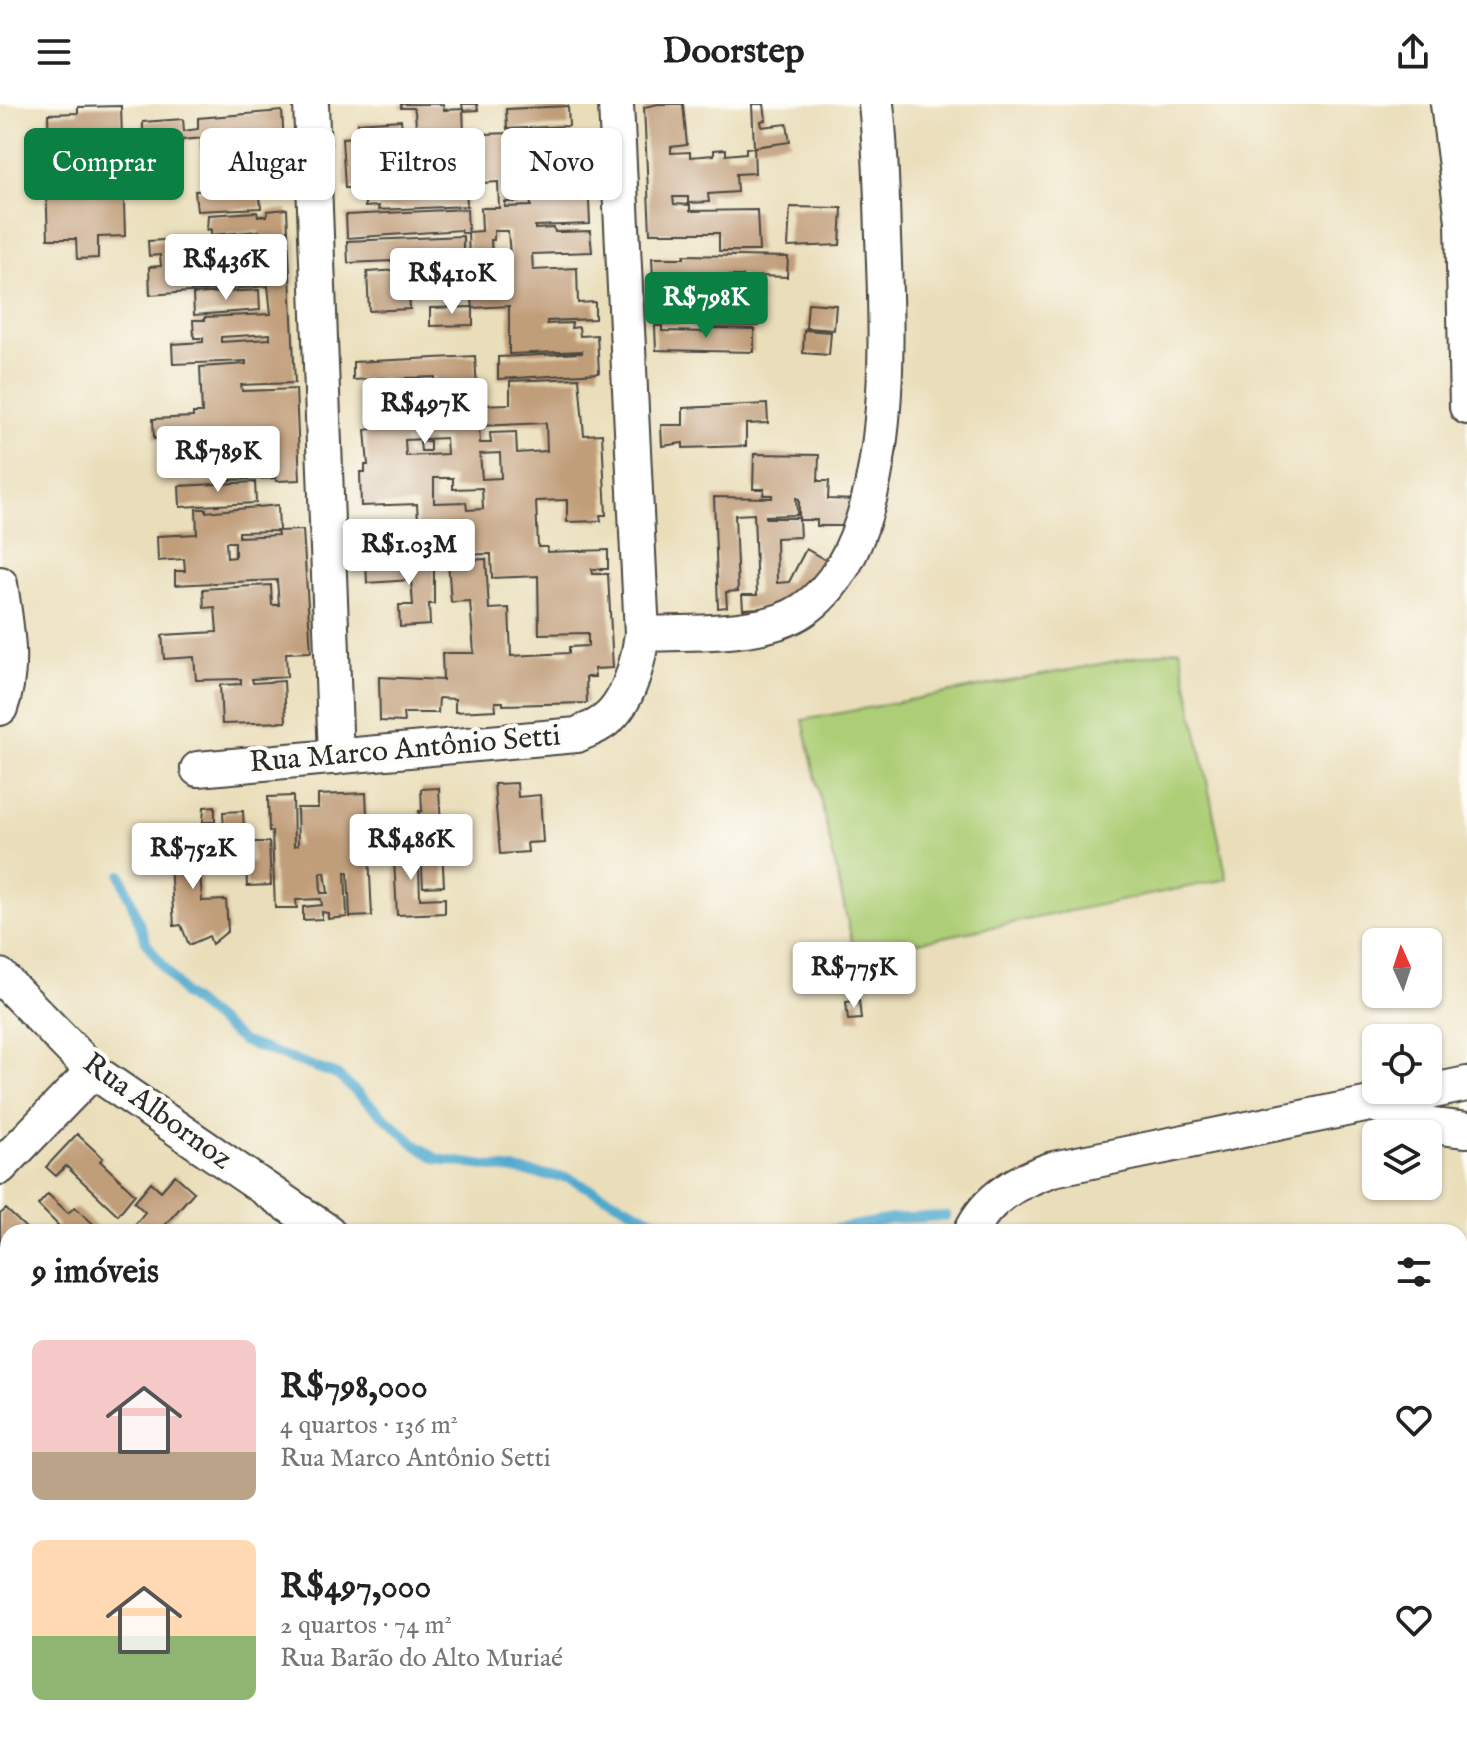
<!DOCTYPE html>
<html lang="pt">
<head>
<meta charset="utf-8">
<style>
	body { margin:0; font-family:"IM FELL English",serif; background:#f6f6f6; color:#222; height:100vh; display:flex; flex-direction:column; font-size:30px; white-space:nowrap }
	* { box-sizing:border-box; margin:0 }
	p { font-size:26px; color:#767676 }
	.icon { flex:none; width:44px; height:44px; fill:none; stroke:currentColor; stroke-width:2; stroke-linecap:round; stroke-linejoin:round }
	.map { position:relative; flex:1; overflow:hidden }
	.details { position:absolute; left:0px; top:1120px; width:1468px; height:514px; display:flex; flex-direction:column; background:#fff; border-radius:24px 24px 0 0; box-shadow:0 2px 6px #0004 }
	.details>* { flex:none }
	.top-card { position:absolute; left:24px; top:24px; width:800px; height:72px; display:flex; gap:16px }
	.needle { width:52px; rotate:357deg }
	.fabs { position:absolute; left:1362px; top:824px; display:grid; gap:16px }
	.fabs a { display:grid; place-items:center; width:80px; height:80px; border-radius:12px; background:#fff; box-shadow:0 2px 6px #0004; font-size:40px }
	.price { position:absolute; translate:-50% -68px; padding:0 18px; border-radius:8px; background:#fff; color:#222; font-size:26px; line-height:52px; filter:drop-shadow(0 2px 4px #0008) }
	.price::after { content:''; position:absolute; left:50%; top:48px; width:24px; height:18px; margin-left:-12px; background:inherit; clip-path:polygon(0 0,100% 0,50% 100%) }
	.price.active { background:#0b8043; color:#fff }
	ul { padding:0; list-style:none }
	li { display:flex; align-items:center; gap:24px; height:200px; padding:0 32px }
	li span { display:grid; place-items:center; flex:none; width:224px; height:160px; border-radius:12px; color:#555 }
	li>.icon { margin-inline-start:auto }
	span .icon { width:96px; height:96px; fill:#fffc; stroke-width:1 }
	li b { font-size:34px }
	h2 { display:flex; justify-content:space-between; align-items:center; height:96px; padding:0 32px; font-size:34px }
	.chip { padding:0 28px; border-radius:12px; background:#fff; box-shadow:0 2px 6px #0004; font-size:28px; line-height:72px }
	.chip.active { background:#0b8043; color:#fff }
	header { display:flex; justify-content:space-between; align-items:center; height:104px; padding:0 32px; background:#fff; font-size:36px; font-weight:700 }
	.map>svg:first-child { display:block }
	.pitch { fill:#adce76; stroke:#6c7c50; stroke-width:2 }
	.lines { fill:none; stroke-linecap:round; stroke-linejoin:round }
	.stream { stroke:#50a9cd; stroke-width:10 }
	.building { fill:#c19e7a; fill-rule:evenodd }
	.minor-casing { stroke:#484640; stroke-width:38 }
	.path { stroke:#484640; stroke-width:5; stroke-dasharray:6 6; stroke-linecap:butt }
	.minor { stroke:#fff; stroke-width:34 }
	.labels { text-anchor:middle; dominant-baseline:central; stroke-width:8; stroke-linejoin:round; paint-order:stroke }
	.street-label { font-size:30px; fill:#2b2b2b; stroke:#fdfcf7 }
</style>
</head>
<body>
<header><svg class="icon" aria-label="menu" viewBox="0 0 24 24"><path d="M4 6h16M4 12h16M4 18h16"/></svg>Doorstep<svg class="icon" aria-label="share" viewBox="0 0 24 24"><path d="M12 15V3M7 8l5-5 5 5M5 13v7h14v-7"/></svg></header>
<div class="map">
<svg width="1467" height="1633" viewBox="0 0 1467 1633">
	<rect width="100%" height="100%" fill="#fdfcf7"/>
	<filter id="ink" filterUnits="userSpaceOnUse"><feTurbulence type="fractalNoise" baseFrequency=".0125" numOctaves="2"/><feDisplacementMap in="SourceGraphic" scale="16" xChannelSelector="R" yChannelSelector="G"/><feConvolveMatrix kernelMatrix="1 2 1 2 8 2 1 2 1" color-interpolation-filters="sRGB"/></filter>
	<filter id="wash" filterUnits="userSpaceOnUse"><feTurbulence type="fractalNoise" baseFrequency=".006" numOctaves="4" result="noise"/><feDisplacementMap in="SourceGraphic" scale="32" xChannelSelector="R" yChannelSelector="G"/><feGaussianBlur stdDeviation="1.8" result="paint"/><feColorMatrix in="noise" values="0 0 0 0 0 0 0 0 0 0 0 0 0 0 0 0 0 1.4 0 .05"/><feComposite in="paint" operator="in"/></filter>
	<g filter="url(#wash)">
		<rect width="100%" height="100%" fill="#eadeba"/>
		<!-- pitch -->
		<path class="pitch" d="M1180,545L1227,775L855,851L803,616Z"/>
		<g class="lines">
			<!-- stream -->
			<path class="stream" d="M121,771L147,840L184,890L242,937L337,971L417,1042L437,1055L568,1074L678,1128
				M818,1128L892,1115L946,1112"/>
		</g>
		<g id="blocks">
			<!-- building -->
			<path class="building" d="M401,0H443L444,6L463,5L465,55L475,54V62L482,61L481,54H485L484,30L568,27L569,50L558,51V75L588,74L590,120L535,122V125L554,124L555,128H560L590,127L592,148L532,150L533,166L577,164L578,199L595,198V215L547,217V220L572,219L571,224L579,223L580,232L597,231L599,269L498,275V253L582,249V247L509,250V202L473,204L471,189L490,188L489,170H500V152H510L508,127H494V136H491L492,153L469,154L468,129H462L461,126L347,134L346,111L467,105L468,128L482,127L481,104H499L498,78L466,80L467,102L378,106L379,102L365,103V84H345L342,34L358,33V19L401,16L402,24L416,23L415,7L413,4H401ZM416,57V60L384,62L383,58ZM529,77L531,102L505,103V98H519L518,78Z
				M462,0H477L478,6L463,7Z
				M658,0H683L687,41L671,43V49L690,48V53L714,51V46L726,45V51L746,49V44L754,43L755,69L736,70L737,88L708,90L709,98L688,99V93H673L674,100L690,101V107L757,106L759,147H719V129H650L644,3Z
				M752,0H764L766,16L761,17L762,23L787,20L790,38L754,43Z
				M121,2L125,132L98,133V154L77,155L76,135H48L45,50H49L48,10L78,9V3Z
				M568,2L569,22L507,25L506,5Z
				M282,7L285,56L203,62L201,38L261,34L260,29L182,36V39L143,42V18L183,15L184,27L198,25V14Z
				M263,60L264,83H259L261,104L197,107L195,87L216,86L214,63Z
				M790,103L842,104L840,141L788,143Z
				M287,105L295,279L241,281L242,287L296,285L300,376L276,377V374L230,376L229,354L201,355L200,332L154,335L153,315L193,313V309H202L200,263L246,260V257L173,260L172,240L203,238V234H194L193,216H205V213L271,210L268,182L150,191L149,163L161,162L160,151L149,152L148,137L228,132L229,140L253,138L252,130H259V127L211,131V125L207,126L208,111L257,108L258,112H267V107ZM266,154V161L230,164L180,168L179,161ZM270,230V235L221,238V233ZM274,328V334L238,336V330Z
				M463,132V154L348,159L347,137Z
				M684,151L788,153L787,173L760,172L759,222L663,220L664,195H654L652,154H684ZM671,171L743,172V177L671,175ZM672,196L745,197V200H671Z
				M401,166V172L408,171L410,205L369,207L367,168Z
				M259,186L260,206L194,211L193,190Z
				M808,199L836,201L834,226L806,224Z
				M473,203V221L430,222V204Z
				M655,222H662V227L709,228L710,224L754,225V248L656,246Z
				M804,226L831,228L829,251L803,249Z
				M475,252L478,301L510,300V277L579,274L584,331L602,330L606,411H600L601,417L567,418V396L536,397L538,443H547V448L608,446V465H592L593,470H608L613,564L594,565L595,573H586L587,599L503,601V598H495L496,606L455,608V595L439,594L438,609H403L404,618L380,617L379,573L443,576L442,549H474L470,497L451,498L448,457L486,455L489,505L509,504L511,552L569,549V543L588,542V529L539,530L538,472L492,474L491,450L420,451L417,400L361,402L360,368H365V361H368L365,326L372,325V313L445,310V302L389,305L388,286L427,284V279H435V273L406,274L407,280L387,282L386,274L353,276V258ZM546,319L547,347L517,349L516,328L490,329L491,339H480L479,322ZM446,334L447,350L406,352L405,336ZM500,349L501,374L482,375L480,350ZM434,374H453V385L482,384L483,405L467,406L466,398L434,399Z
				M767,300L768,319L746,320V342L683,344V339L662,342L661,321H683V304Z
				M430,337V347H421L420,338Z
				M754,350L819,351L818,377H829L828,395L856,396L844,422H817V416H799L800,433L776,434L777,479L789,478L806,445L827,457L792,502L743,505L742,491H757L754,410L735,411L738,487L726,488L727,503L718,504L714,393L772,394V391H763L764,385H753ZM796,394L799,395V414H766V412L797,411Z
				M255,378L256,399L180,403L179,382Z
				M278,401L279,427L303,426L311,548L286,549L287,573L252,575L253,579L284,577L286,618L222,620L220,581L241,580V575L196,576L194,553L164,555L162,531L217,528L215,503L204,504L203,485L271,481L272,501H279L277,476L175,481V467H185L184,455L158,457L157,432L197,430L196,405H206V408ZM277,427L278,431L239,433V428ZM226,438H235V453L227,454Z
				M434,455V500H429L430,521L400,523L399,501H413L411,476L367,479L366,459Z
				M517,679L518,693L540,691L543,738L527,739L528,748L500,750L494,680Z
				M439,684L444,782L423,783L419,707H422L421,685Z
				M366,689L372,812L350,813L348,768H345L347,813L328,815V809L322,808V815L303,816V803L322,801L321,795L296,796L297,804H275L272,728H269L268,693L293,692L294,742L298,741L297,704H318V691ZM325,768L328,789H321L320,769Z
				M215,702V718H203L204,703Z
				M243,707L245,747L225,750L223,708Z
				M197,723L202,797L226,796L228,827L212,840L209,832L189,841L181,821L174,822L170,760L171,749L179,748L178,741L166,742V727Z
				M418,735L420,795L445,794V809L397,811L393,736Z
				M252,738H269L271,781L247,782L246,758H253Z
				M859,896L861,915L848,916L846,898Z
				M77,1030L103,1054L100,1057L135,1090L118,1111L66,1062L56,1072L46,1063Z
				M175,1071L194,1088L159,1128H129L145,1108L134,1098L151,1078L161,1087Z
				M48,1090L68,1109L75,1103L102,1128H51L58,1121L38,1101Z
				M6,1105L30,1128H8V1136L5,1132L3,1135L8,1140V1171L0,1163V1110Z
				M4,1177L8,1182V1209L0,1201V1181Z
				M0,1272L8,1280V1328L0,1321Z
				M0,1329L8,1336V1364L0,1357Z
				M0,1362L8,1369V1393L0,1386Z"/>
		</g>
	</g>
	<g filter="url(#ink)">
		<use href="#blocks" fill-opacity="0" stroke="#484640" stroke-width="2"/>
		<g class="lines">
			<defs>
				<path id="minor" d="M311,0L336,653
					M1448,0L1463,117L1467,303
					M0,480C6,522 15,564 0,604
					M642,530C689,528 763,533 803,506C898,442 887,234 883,133C882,89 881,44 876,0
					M198,665L577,631C584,627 593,625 600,620C628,604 638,559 642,530L616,0
					M0,872L93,967L328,1128
					M1371,999L1432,1022L1467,1026
					M0,1063L93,967
					M971,1128C987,1093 1018,1077 1053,1065L1467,980
					M1460,1236L1467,1237
					M0,1515L8,1506
					M1460,1554L1467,1555
					M286,1626L298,1633
					M563,1633L571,1628"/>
			</defs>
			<!-- minor casing -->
			<use href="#minor" class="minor-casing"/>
			<!-- path -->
			<path class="path" d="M735,1626V1633
				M1380,1633L1381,1626"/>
			<!-- minor -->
			<use href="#minor" class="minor"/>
		</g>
	</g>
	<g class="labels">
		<!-- street labels -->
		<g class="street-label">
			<text transform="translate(405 646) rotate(-5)">Rua Marco Antônio Setti</text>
			<text transform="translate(157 1008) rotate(36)">Rua Albornoz</text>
		</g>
	</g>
</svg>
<div class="fabs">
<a><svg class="needle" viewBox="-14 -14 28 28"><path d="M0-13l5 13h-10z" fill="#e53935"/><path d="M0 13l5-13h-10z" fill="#767676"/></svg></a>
<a><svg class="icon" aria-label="locate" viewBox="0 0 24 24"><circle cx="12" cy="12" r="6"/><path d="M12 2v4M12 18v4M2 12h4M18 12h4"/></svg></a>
<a><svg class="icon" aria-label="layers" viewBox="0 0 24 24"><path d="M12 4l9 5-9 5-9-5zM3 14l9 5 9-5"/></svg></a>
</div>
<b class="price" style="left:226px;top:198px">R$436K</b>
<b class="price" style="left:452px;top:212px">R$410K</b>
<b class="price active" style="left:706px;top:236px">R$798K</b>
<b class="price" style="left:425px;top:342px">R$497K</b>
<b class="price" style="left:218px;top:390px">R$789K</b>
<b class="price" style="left:409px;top:483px">R$1.03M</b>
<b class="price" style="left:411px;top:778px">R$486K</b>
<b class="price" style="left:193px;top:787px">R$752K</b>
<b class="price" style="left:854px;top:906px">R$775K</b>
<div class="top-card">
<a class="chip active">Comprar</a>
<a class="chip">Alugar</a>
<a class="chip">Filtros</a>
<a class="chip">Novo</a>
</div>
<section class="details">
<h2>9 imóveis<svg class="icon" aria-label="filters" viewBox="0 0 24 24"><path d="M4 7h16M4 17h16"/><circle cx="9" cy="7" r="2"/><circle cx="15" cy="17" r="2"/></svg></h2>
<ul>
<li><span style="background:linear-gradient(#f6c9c9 70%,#b9a48a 0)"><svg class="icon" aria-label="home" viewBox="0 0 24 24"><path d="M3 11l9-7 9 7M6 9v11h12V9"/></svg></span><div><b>R$798,000</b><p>4 quartos · 136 m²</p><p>Rua Marco Antônio Setti</p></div><svg class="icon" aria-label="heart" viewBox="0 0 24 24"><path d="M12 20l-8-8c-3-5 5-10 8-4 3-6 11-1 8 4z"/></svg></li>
<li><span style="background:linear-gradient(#ffd9b3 60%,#8fb573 0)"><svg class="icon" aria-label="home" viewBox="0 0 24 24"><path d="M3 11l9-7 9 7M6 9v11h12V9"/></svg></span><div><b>R$497,000</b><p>2 quartos · 74 m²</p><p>Rua Barão do Alto Muriaé</p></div><svg class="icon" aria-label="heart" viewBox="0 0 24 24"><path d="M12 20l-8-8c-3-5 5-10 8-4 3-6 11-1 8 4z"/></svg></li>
</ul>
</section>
</div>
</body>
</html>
